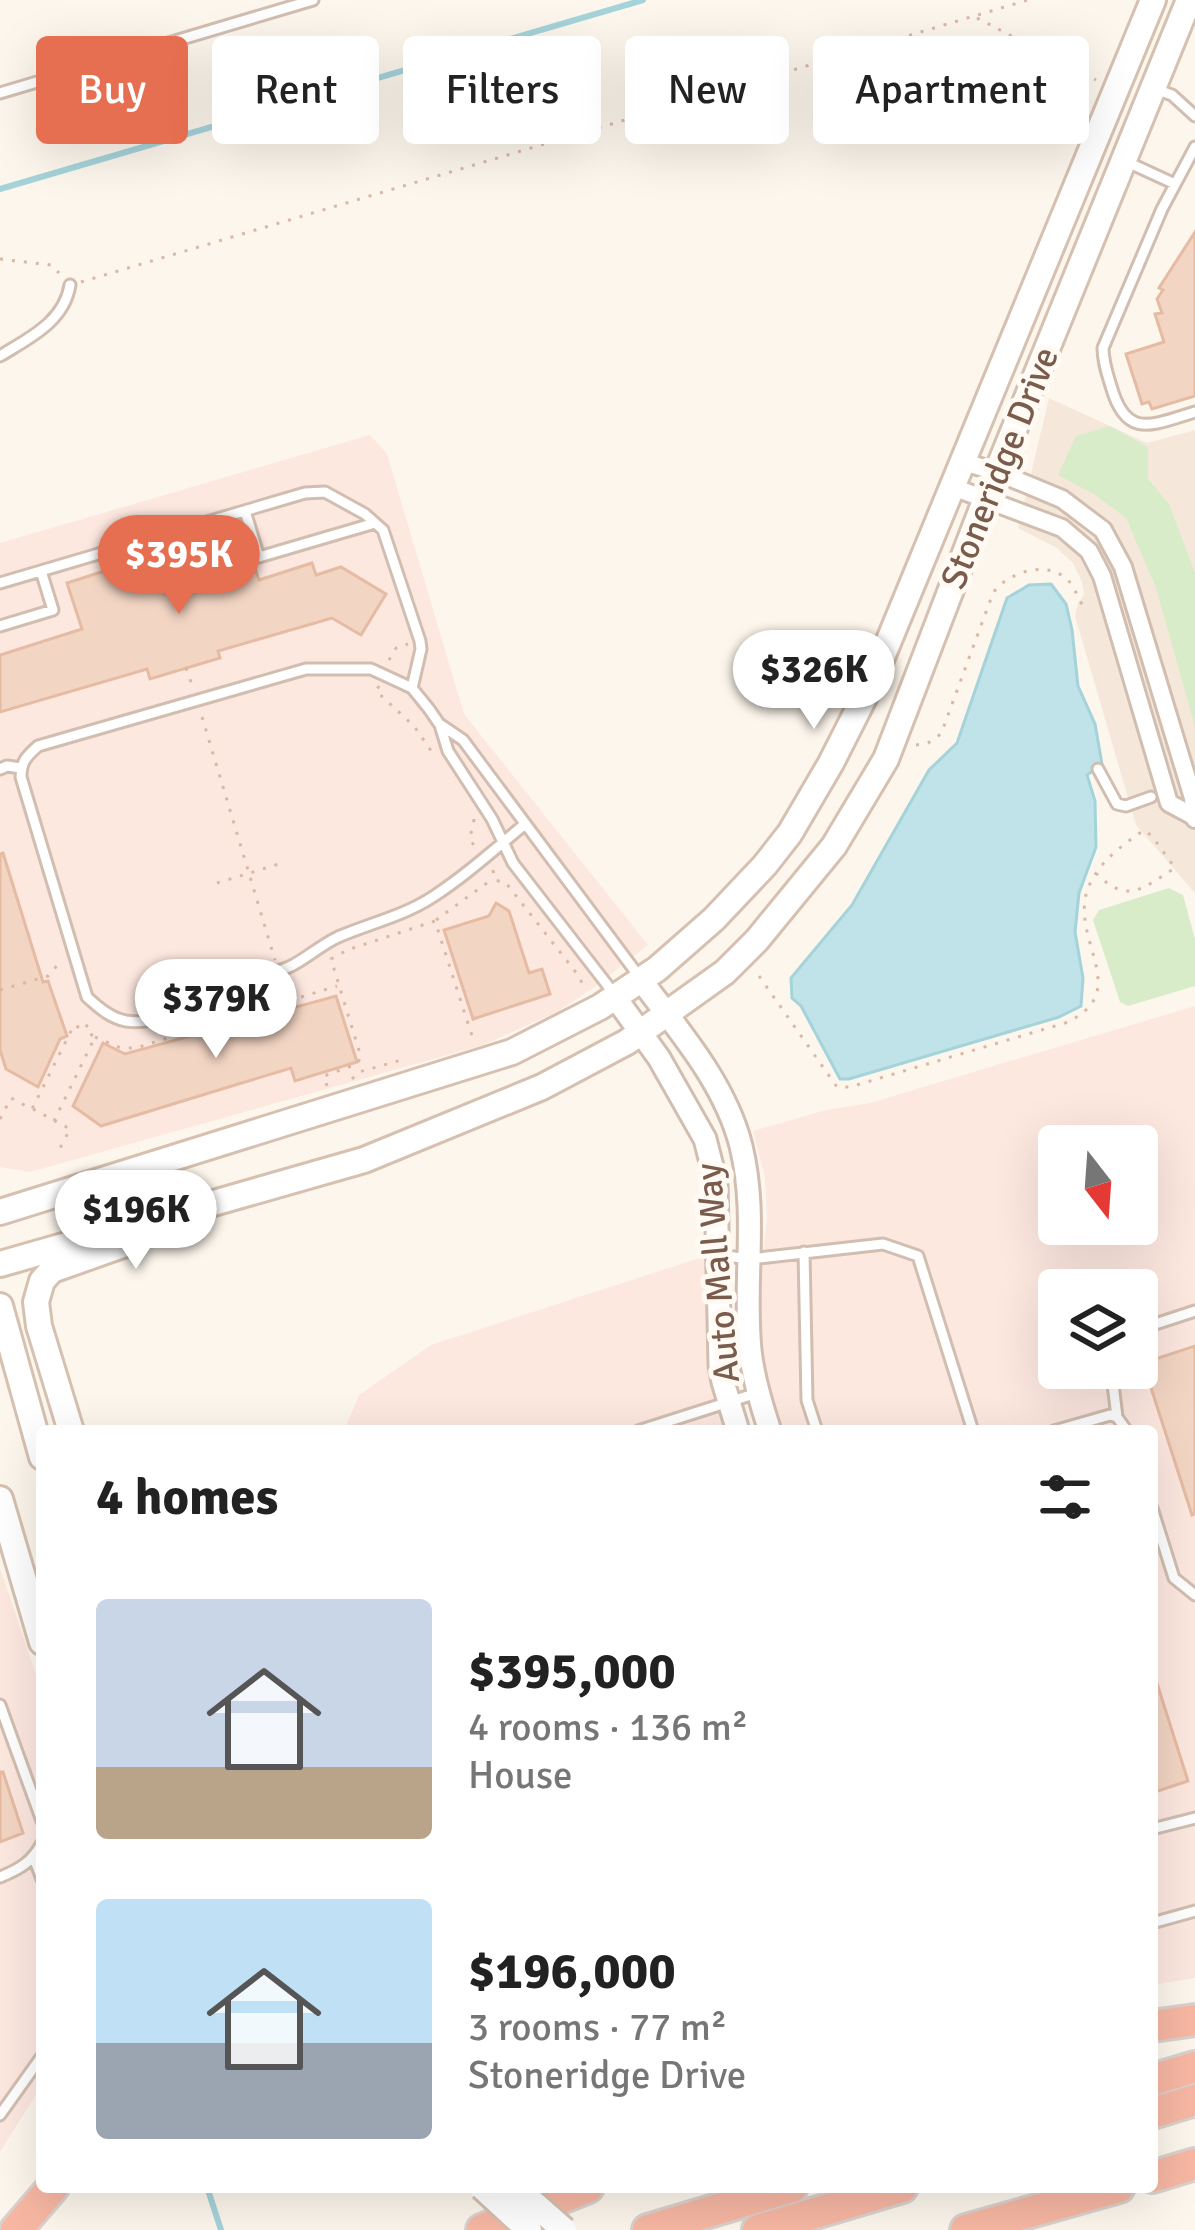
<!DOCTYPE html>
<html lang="en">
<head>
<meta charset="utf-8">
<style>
	body { margin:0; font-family:Signika,sans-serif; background:#f2f2f2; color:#222; height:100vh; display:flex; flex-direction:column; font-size:45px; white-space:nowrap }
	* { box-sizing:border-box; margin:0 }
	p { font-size:39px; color:#767676 }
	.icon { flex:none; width:66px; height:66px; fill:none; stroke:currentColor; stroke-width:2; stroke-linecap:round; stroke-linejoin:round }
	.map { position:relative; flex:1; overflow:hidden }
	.drawer { position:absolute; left:36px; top:1425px; width:1122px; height:768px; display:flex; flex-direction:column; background:#fff; border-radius:12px; box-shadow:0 12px 48px #0002 }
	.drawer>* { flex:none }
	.banner { position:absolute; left:36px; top:36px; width:1125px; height:108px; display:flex; gap:24px }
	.needle { width:78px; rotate:163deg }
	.buttons { position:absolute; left:1038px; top:1125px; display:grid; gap:24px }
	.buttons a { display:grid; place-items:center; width:120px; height:120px; border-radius:12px; background:#fff; box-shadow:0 12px 48px #0002; font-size:60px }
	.price { position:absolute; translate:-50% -102px; padding:0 27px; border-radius:42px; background:#fff; color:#222; font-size:39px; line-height:78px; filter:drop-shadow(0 3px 6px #0008) }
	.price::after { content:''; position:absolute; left:50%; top:72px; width:36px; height:27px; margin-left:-18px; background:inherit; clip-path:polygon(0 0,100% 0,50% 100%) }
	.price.current { background:#e76f51; color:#fff }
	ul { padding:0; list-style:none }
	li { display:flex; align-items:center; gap:36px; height:300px; padding:0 60px }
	li span { display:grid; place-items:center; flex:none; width:336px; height:240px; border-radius:12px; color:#555 }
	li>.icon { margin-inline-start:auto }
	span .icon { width:144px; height:144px; fill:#fffc; stroke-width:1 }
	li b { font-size:51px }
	h2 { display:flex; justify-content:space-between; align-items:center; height:144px; padding:0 60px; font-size:51px }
	.pill { padding:0 42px; border-radius:12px; background:#fff; box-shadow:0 12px 48px #0002; font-size:42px; line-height:108px }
	.pill.current { background:#e76f51; color:#fff }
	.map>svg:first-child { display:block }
	.residential { fill:#f5e8da }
	.commercial { fill:#fde8e0; fill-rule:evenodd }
	.green { fill:#d8ecc9 }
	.water { fill:#bfe3e8; stroke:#a5d3da; stroke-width:3 }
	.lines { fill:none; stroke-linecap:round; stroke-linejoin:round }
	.stream { stroke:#a5d3da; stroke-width:6 }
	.building { fill:#f3d5c3; stroke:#e6bba3; stroke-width:3 }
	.service-casing { stroke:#d1beb0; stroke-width:15 }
	.minor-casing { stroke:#d1beb0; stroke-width:22 }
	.tertiary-casing { stroke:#d1beb0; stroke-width:27 }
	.secondary-casing { stroke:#d6c0b0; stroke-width:30 }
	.motorway-casing { stroke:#dad1cd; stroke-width:36 }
	.path { stroke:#d9b8a5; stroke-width:3; stroke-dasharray:3 9; stroke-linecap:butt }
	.service { stroke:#fff; stroke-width:9 }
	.minor { stroke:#fff; stroke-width:16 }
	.tertiary { stroke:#fff; stroke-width:21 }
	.secondary { stroke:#fff; stroke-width:24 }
	.motorway { stroke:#f7b7a3; stroke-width:30 }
	.secondary-bridge-casing { stroke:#d6c0b0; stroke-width:30; stroke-linecap:butt }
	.secondary-bridge { stroke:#fff; stroke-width:24 }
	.labels { text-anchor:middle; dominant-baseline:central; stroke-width:10; stroke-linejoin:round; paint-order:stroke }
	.street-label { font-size:36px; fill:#7a5c4d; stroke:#fffaf3 }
</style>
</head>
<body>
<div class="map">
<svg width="1195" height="2230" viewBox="0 0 1195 2230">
	<rect width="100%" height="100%" fill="#fdf6ec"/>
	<!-- residential -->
	<path class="residential" d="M1049,398L1147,443L1195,430V893L1136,825L1075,616L1078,603L1084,595L1082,582L1073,563L1057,548L1018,528Z"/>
	<!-- commercial -->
	<path class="commercial" d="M370,435L387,454L464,714L648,945L593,988L557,1012L483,1045L30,1172L0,1167V543Z
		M1195,1006V1978L1152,1985V1431H778L757,1348V1306L767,1218L765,1178L753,1131L826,1110L870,1103ZM1059,1146H1137V1224H1059ZM1059,1290H1137V1368H1059Z
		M706,1256L710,1364L726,1431H344L359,1395L431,1345Z
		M0,1568L42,1693V2085L0,2152Z"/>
	<!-- green -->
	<path class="green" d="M1110,426L1148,447V479L1169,504L1195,573V727L1156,588L1126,518L1094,494L1058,475L1076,436Z
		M1169,888L1183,895L1195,939V986L1128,1006L1120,1002L1093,920L1099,910Z"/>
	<!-- water -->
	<path class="water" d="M1051,584L1066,604L1072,630L1078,686L1095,724L1102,764L1087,775L1095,801L1096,847L1079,893L1075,932L1083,978L1081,1006L1059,1017L849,1079H840L801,1006L792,998L791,978L852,905L929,770L957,743L1007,598L1029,585Z"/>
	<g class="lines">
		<!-- stream -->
		<path class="stream" d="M0,189L643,0
			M207,2187L221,2230"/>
	</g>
	<!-- building -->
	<path class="building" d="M1195,232V396L1152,409L1149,402L1142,404L1126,354L1164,342L1155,314L1162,313L1157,299L1163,290L1159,288Z
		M241,527L259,580L312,563L316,575L341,567L386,594L361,635L332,618L218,651L220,658L150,679L147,669L0,712V655L82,629L67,583Z
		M3,853L43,982L48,981L67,1036L60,1039L38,1087L6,1069L0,1050V854Z
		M496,903L509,911L529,973L542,969L550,994L473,1019L444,930L489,916Z
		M336,996L357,1062L295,1081L291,1068L101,1126L73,1106L103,1043L125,1054Z
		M1195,1346V1514L1192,1515L1143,1363Z
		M1152,1677H1155L1188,1781L1152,1793Z
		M0,1772H3L23,1833L0,1842Z"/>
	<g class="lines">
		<defs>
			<path id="service" d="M1155,89L1172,95L1195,116
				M0,93L313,0
				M1195,147L1162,209L1103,348C1103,362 1107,373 1111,386C1126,440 1152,425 1195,412
				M1125,161L1175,184
				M0,356C29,338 64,322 70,285
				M245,511L259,557L375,523
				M0,583L305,493L325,492L365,514L383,530L420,641L421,649L412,688
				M0,626L53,610L41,571
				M441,725L463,740L638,975
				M0,769L7,766L21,768
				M1098,769L1117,804L1126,806L1151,797
				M525,824C495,849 464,877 431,898C403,916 368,924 338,937C321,945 307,958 291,966C277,973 261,975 247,981C213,994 165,1027 126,1021C110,1018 98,1007 87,997L21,777C21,761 27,756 38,746L306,669H371L412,688L429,709L440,725L448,751L492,819L513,863L615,995
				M804,1252L807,1400L817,1431
				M718,1255L750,1259L883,1244L918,1256L973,1431
				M1137,1330L1195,1311
				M1111,1368L1117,1417
				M638,1431L757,1393
				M1054,1431L1110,1415L1117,1417L1127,1431
				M1152,1508L1174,1578L1195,1595
				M0,1705L42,1821
				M1152,1829L1195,1818
				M34,1858L42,1879
				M0,1877C20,1869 32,1862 42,1843
				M1152,1923L1195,1911
				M0,2115L42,2056"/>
			<path id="minor" d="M964,462L997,472L1062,499L1103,530L1123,567L1193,798L1195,819
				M953,487L1062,528L1089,551L1102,576L1169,803L1195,817"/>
			<path id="tertiary" d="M641,980C679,1031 725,1083 741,1146C758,1216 743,1281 750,1350C753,1378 761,1404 770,1431
				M615,997L659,1058L705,1139L716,1182L720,1365L723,1382L738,1431"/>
			<path id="secondary" d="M0,1212L512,1052L600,1007L657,969L714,919L765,865L790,833L831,763L871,684L1153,0
				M0,1264L364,1160L542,1087L627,1042L725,972L757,940L834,846L886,759L985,501L1189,0
				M0,1306L42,1457
				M71,1431L39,1326L36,1302L42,1281L52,1270L131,1242
				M0,1499L42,1642"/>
			<path id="motorway" d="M1152,2026L1195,2020
				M1152,2080L1195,2067
				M1152,2113L1195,2100
				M1152,2177L1195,2164
				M16,2230L53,2187
				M482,2230L588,2187
				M648,2230L792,2187
				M758,2230L902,2187
				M966,2230L1119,2187"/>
		</defs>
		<!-- service casing -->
		<use href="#service" class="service-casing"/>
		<!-- minor casing -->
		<use href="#minor" class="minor-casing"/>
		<!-- tertiary casing -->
		<use href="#tertiary" class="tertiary-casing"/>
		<!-- secondary casing -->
		<use href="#secondary" class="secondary-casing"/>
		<!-- motorway casing -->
		<use href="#motorway" class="motorway-casing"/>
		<!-- path -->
		<path class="path" d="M977,18L1096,80
			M0,259L51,265L59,273
			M81,282L1028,0
			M389,660L396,648L408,644
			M186,668L192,685
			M379,686L376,691L414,726L434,755
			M202,717L275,960
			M916,745L928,743L941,734L993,593C1008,572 1046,560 1067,579C1074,586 1078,598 1083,606
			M474,819C473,832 466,836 476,848
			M493,870L495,880L506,883L578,975L585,989
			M217,883L279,864
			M436,920L491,880
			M759,976L837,1087H850L1065,1023C1134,993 1071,942 1087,891C1097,863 1120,847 1144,830L1152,836L1175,868C1143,888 1128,905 1097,874
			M283,987L288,1002
			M0,990L48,976L61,961
			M95,1037L121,1048H136L337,986
			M352,1079L359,1072L405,1059
			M327,1086L324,1076L357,1064L361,1057L331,959L347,950L435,921L473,1039
			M33,1109L70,1129L57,1154
			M0,1119L11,1098L32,1109L74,1025L84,1030L92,1018
			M54,1121L95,1037L84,1030"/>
		<!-- service -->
		<use href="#service" class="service"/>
		<!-- minor -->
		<use href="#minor" class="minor"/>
		<!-- tertiary -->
		<use href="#tertiary" class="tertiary"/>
		<!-- secondary -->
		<use href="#secondary" class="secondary"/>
		<!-- motorway -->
		<use href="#motorway" class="motorway"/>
		<defs>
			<path id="secondary-bridge" d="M482,2187L529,2230
				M515,2187L564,2230"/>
		</defs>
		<!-- secondary-bridge casing -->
		<use href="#secondary-bridge" class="secondary-bridge-casing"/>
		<!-- secondary-bridge -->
		<use href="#secondary-bridge" class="secondary-bridge"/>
	</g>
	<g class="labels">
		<!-- street labels -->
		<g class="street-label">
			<text transform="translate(1000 468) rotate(-68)">Stoneridge Drive</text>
			<text transform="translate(718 1273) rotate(-95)">Auto Mall Way</text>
		</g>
	</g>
</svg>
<div class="buttons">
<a><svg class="needle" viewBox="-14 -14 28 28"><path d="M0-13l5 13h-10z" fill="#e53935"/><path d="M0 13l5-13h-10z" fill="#767676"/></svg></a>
<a><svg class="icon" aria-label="layers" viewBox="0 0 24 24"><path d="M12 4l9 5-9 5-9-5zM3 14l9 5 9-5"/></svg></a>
</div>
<b class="price current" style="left:179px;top:617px">$395K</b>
<b class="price" style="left:814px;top:732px">$326K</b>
<b class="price" style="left:216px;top:1061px">$379K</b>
<b class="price" style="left:136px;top:1272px">$196K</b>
<div class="banner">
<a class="pill current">Buy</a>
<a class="pill">Rent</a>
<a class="pill">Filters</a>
<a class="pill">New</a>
<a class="pill">Apartment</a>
</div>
<section class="drawer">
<h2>4 homes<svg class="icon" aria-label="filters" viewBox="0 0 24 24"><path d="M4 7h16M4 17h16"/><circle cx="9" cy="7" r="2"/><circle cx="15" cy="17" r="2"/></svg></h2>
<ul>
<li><span style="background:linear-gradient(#c9d6e8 70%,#b9a48a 0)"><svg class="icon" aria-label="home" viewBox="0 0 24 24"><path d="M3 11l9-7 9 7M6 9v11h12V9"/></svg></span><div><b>$395,000</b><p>4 rooms · 136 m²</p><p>House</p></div></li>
<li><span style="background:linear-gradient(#bfe0f5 60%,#9aa5b1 0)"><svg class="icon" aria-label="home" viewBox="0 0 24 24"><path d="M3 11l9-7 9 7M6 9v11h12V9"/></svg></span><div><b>$196,000</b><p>3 rooms · 77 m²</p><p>Stoneridge Drive</p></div></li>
</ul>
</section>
</div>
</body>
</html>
